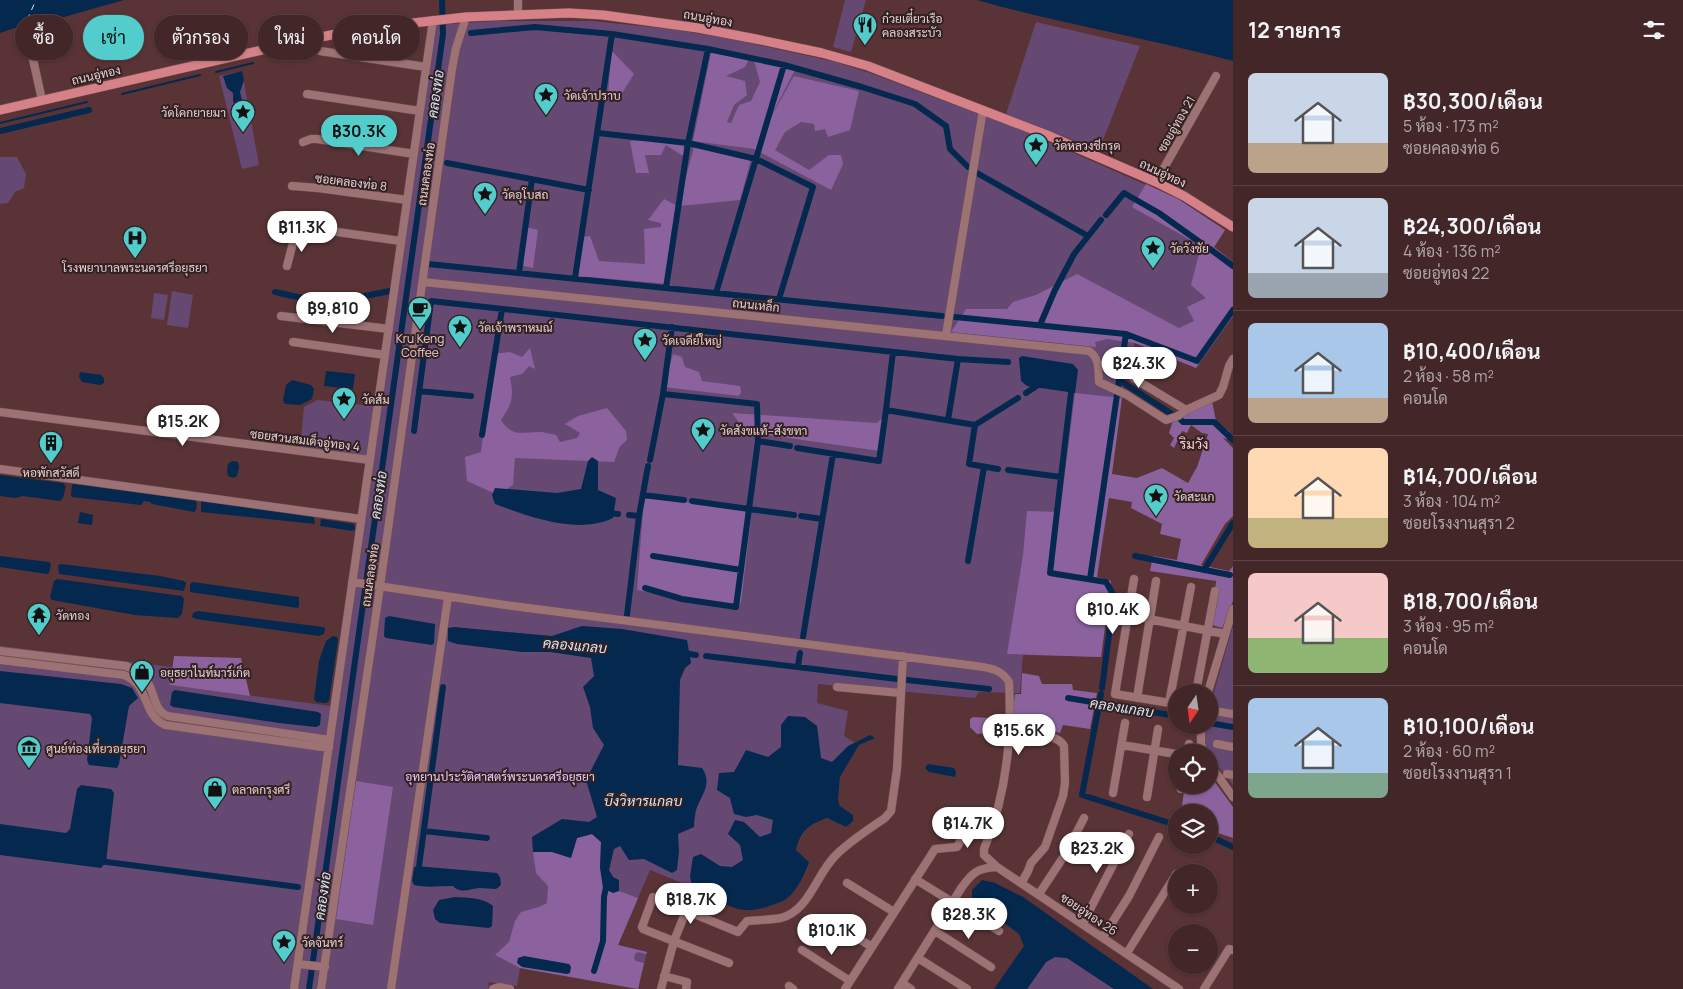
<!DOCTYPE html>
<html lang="th">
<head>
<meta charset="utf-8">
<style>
	body { margin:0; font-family:Manrope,Sarabun,sans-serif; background:#4a2e30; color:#f1f3f6; height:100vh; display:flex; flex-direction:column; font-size:19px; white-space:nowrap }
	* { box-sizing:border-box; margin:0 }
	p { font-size:16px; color:#afa5a8 }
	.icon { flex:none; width:28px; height:28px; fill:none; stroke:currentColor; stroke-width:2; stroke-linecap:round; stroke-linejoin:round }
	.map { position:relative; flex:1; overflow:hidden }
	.sheet { display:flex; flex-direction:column; background:#432628; width:450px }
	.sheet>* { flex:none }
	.hud { position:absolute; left:15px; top:15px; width:475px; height:45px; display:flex; gap:10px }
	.needle { width:32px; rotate:193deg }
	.tools { position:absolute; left:1168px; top:684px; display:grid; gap:10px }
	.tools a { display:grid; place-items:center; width:50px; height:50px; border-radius:50%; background:#432628; box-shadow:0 1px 4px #0004,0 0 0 1px #5b4345; font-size:25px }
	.price { position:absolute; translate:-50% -42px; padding:0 11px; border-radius:18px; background:#fff; color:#222; font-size:16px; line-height:32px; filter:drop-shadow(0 1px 2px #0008) }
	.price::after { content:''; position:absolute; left:50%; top:30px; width:15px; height:11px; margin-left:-8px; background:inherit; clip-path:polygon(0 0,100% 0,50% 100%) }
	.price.current { background:#52cdcc; color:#111 }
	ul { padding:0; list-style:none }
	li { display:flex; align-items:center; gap:15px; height:125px; padding:0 15px }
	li+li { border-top:1px solid #5b4345 }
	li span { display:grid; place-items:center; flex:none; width:140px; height:100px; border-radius:8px; color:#555 }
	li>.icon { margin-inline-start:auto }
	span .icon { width:60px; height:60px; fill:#fffc; stroke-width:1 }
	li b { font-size:21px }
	h2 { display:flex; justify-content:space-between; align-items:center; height:60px; padding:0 15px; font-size:21px }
	.pill { padding:0 18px; border-radius:22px; background:#432628; box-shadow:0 1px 4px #0004,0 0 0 1px #5b4345; font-size:18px; line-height:45px }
	.pill.current { background:#52cdcc; color:#111 }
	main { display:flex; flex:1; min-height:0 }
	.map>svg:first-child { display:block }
	.green { fill:#654973 }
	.forest { fill:#8b629e }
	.water { fill:#05284f }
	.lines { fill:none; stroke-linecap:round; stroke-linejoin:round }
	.stream { stroke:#05284f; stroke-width:2 }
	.canal { stroke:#05284f; stroke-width:6 }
	.ferry { stroke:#d8e5f6; stroke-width:1; stroke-dasharray:6 5; stroke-linecap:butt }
	.minor-casing { stroke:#6f5053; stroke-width:9 }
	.major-casing { stroke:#6f5053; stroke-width:10 }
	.minor { stroke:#9d7275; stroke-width:8 }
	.major { stroke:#d68088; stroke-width:9 }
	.labels { text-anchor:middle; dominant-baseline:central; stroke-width:4; stroke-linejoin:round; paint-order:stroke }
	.street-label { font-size:12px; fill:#e7cfd0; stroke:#322122 }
	.poi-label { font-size:12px; fill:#e7cfd0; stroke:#322122; text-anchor:start }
	.park-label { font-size:12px; fill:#ecc9fd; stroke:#322122 }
	.water-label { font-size:14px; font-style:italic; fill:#d8e5f6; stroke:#322122 }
	.neighbourhood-label { font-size:14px; fill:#fcccce; stroke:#322122 }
</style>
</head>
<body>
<main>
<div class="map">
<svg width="1233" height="989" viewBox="0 0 1233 989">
	<rect width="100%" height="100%" fill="#593336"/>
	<!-- green -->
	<path class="green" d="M845,0H866L851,52L833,47Z
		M497,21H592L671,29L736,40L836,62L873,74L1026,132L1178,199L1225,230L1213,249L1233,316L1196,368L1135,343L1124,380L1097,577L1111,581L1101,657L1023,655L1020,693L979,692L975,698L818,684L817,703L848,711L844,736L859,745L840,777L838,800L840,806L853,815V821L846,827L827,818C808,825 802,831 796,850L809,862L807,870L790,896L771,906L745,910L718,901L692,887L650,870L618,945L647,952L638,989L520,968L517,986L489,982L488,989H0V646L172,667L170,685L338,707L435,25Z
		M1036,22L1140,46L1099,150L1006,114Z
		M242,71L259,165L242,169L219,76Z
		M0,157H17L26,174L24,188L15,192L8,203L0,204Z
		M172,291L193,295L188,328L167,325Z
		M154,293L168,295L164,320L151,318Z
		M317,400L374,406L366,457L300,448L304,407Z
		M1233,626V785C1221,769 1199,747 1205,725H1209V709Z
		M1055,957L1067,958L1114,989H1027L1046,962Z"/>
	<!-- forest -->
	<path class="forest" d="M611,50L634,74L619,98L608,96Z
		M711,52L751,55L745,67L726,76L745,81L747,95L734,105L727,122L731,123L739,105L751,101L760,82L754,60L796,68L766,126L794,76L859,91L850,130L828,137L825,129L815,131L814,124L801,122L785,132L775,150L809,170L829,155H841L843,164L831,190L754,149L693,141Z
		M682,139L686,158L666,145L661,155H645L649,173H636L630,141Z
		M694,147L751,159L740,200L679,206L669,284L577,276L581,237L590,236L599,261L645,264L644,229L661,227V223L648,220L664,199L678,206Z
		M1146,184L1178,199L1225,230L1214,247L1233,262V316L1196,368L1135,343L1107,339L1095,342L1096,347L951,332L966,309H1007L1013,302L1036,295L1077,274L1179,328L1194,321L1187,307L1206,298L1191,285L1201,246L1132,207Z
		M526,227L538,230L533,268L519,265Z
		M530,348L535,369L529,366L522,374L510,377C514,397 512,404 501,420C513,438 521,432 540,432C545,432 550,434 556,435L560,442L577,438L580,433L565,424L578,416L607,408L626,431L627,440L620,446L614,462L515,458L513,485L498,495L467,481L465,457L481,452L493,354L510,352L522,357Z
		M673,354L682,357L685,367L699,372L702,381L740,386L741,392L739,396L664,387Z
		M1075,393L1122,398L1112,474L1137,478L1162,468L1188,483L1197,467L1208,434L1202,433L1191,425L1187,433L1182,431L1174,448L1170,445L1174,438L1169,433L1173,420L1212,401L1217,426L1229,431L1227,439L1223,438L1233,448V516L1225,524L1201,565L1229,571L1233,566V601L1222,628L1212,625L1216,581L1150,571L1153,556L1177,560L1181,539L1160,534L1162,524L1131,508L1132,502L1109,498L1097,577L1111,581L1101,657L1007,654L1023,555L1027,511L1060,512Z
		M732,413L877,423L881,419H885L880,451L746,432Z
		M644,497L752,510L741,602L738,608L736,609L637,590Z
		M174,656L241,658L250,696L170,685Z
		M1022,673L1039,676L1042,684H1072L1073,690L1097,693L1090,729L1063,725L1060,733L1014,722L1012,718L1015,694H1021Z
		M973,717L990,718L988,733L977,734L970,727V719Z
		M1209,774L1233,807V838L1209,830V812H1181L1185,785H1209Z
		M356,781L393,787L373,925L336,919Z
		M592,834L601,842L600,868L613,893L619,891L638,898L618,945L647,952L646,954L638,952L635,954L634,959L636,961L644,963L638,989L520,968L495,955L509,942L515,921L521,912L539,907L547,903L548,886L536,873L533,852H552L571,858L577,838Z"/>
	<!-- water -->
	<path class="water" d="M0,0H124L43,23L21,26L0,33Z
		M977,0H1233V61C1148,38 1061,24 977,0Z
		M242,71L244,80L240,92L242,100L240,103H235L233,102V93L227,88L223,76Z
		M1022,356L1073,364L1078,370L1075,393L1027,386L1021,381L1019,358Z
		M326,371L355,374L353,389L324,386Z
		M80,372L101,375L104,378V383L100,385L82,382L79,377Z
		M292,380L311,385L314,389L312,399L300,405L285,404L283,400L286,385Z
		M592,457L598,461V490L616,498L613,518C578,535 530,517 495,504L492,495L495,488L557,493L581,489L588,461Z
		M232,461L238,462L239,467L237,476L233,478L228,476L227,470L228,464Z
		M0,475L63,483L66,486L63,498L60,501L23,496L15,498L0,496Z
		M74,484L195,500L197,503L196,510L194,512L152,504L150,502L144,501L141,505L72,497L71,496L72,485Z
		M203,501L314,517L315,524L201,512V502Z
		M80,512L93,515L92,525L78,523Z
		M321,519L354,524L355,529L353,531L320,526Z
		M0,556L49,562L51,564L49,573L47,574L0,567Z
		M61,564L160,576L184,581L186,583L184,591L59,574L58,565Z
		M57,579L182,596L184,599L182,614L178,618L135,615L52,600L50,597L54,581Z
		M193,582L299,597V606L298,608L190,592V584Z
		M198,611L323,627L325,628L324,634L319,636L196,619L192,617L193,613Z
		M389,616L435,624L434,643L432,645L386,638L384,636L385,618Z
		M582,626L622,629L687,640L691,663L685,668L680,680L678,765L702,768C713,784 701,795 696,810C695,815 694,822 694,827L678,834L679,851L677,870L672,873L644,859L629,860L620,846L614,849L609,870L613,877L619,880V891L613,893L603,888L600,868L601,842L592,834L577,838L571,858L552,852H533L532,837L562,819L589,822L597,817L586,780L604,745L593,728L590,707L583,687L594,676L591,658L550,652H522L457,644L448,641V628L454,627L552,636Z
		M333,636L337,637L338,640L329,701L326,703L316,702L314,699L319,661L326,641Z
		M0,671L121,684L132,688L138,698L129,706L119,764L117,768L89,765L87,760L92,718L90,714L0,703Z
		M175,690L318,712L321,714L320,725L316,727L279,723L173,707L170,705L172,692Z
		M788,716L805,717L817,726L821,758L832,762L848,746L870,735L875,738L859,745L840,777L838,800L840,806L853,815V821L846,827L827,818C808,825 801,831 796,850L809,862C807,871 797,889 790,896C781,904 757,911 746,910C732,910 704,894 692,887L690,876L693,857L701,854L720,866L732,867L743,860L740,845L728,834L735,820L744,822L760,837L771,833L773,820L757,815L746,817L734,814L730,798L717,790L719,773L734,772L746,750L768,757L781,747V725Z
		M928,764L954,768L956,772L955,777L929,772L925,768Z
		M81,785L111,789L114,793L106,862L101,868L0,855V824L66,833L70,829L77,789Z
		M416,866L497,873L500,877L501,885L496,889C491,889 485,888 480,888C470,888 461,895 453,886C440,886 427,888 414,885L412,881L414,868Z
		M982,880L995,883L1023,897L1153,989H1114L1067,958L1055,957L1046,962L1027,989H994L1024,946L1019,934L972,899V890Z
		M455,897C468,898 482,897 493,906L492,926L489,928L440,923L435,919L433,910L439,900Z
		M524,956L569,964L571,967L570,973L567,974L522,967L517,963L518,958Z"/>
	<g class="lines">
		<!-- stream -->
		<path class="stream" d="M216,72L253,63
			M122,94L200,75
			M0,123L87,102"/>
		<!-- canal -->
		<path class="canal" d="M471,33L535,27L612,34L708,49L784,65L862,87L915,104L946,126L950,149L968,167
			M0,131L89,110
			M598,133L688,143L756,159L813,187L779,299
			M447,163L589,190
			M977,173L1088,236
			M1106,215L1124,193L1159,213L1201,243
			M1210,249L1233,266
			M428,264L942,316
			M519,273L532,179
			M575,278L612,34
			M666,288L688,143L708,49
			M275,292L307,299H349L390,291
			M716,293L784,65
			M955,317L1126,334L1197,361L1233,310
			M1040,325L1055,290L1074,254L1101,220
			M1119,380L1175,416
			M1118,387L1126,334
			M419,391L471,396
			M1026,393L1041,383
			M663,394L672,327
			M886,410L893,352
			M1180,419L1183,422H1214L1233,440
			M948,420L958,359
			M975,425L1018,398
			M414,431L431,301L958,359L1008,362
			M482,435L502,309
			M758,441L749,509L794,515
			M797,448L879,461L886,410L975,425L969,464L998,469
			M650,460L663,394L757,404L758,441L790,446
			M1008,470L1061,477L1050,573L1106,582L1114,596L1102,688
			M1061,477L1072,384
			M643,495L684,500
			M606,513L618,514
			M629,515L639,516
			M801,516L822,519
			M653,556L741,570
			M1135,556L1230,575
			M968,561L984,467
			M1204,570L1233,523
			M1090,579L1117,395
			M645,588L682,599L736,607L749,509L692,501
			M627,615L639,516L648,466
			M803,637L833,454
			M683,653L696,655
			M706,656L897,679
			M798,666L800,653
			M907,680L989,689
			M1101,694L1082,795L1176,825
			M1068,698L1176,716
			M1209,723L1233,727
			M424,831L487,838
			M1209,836L1233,847
			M99,861L298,887
			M418,874L443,687
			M594,971L603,941L604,897L607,882
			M309,989L443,34L442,0"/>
		<!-- ferry -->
		<path class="ferry" d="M27,20L36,0"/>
		<defs>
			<path id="minor" d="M518,14V0
				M27,32L42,100
				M306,40L311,48L320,51L426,67
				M307,94L420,111
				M303,142L311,139H317L414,154
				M1156,182L1216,76
				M292,186L318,188L407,200
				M287,266L296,231L298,228L302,227L401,241
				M423,282L1089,351C1100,358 1098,370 1099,382L1127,395L1166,420L1178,416L1186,410L1219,395L1223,387L1229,366L1233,359
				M281,316L389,329
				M946,335L983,110
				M293,342L385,355
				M1133,378L1186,410
				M0,412L370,460
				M0,469L361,519
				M1134,579L1115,694L1176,704
				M352,582L505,605L976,666C990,668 1001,669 1009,682C1012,738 1006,797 984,849V855L997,867
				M1128,615L1225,634
				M0,651L126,666C135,670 143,674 148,683C155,694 154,711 168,716L330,740
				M0,660L124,675C151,686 141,714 165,725L329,748
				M837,687L901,693
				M1196,692L1215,591
				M1208,692L1233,609
				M1137,698L1156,581
				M1169,703L1191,587
				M1209,710L1233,714
				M1201,725V744L1204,752
				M1009,726C1022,729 1059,734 1064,746L1065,783L1063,796L1045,847L1031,863L1028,871L1022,882
				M1217,744L1233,747
				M1122,745L1176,754
				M1187,752L1189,744
				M1209,763L1233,797
				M1227,774L1233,775
				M1181,789L1182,785
				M1113,793L1125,723
				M1147,797L1158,729
				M915,879L999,931
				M847,883L894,912
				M1039,894L1066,853L1084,818
				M827,919L872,947
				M1083,923L1129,834
				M935,931L991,967
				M1103,937L1129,896L1159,837
				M802,950L850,981
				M1127,953L1176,874
				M918,958L967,989
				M729,963L643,929L642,927L653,897L738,932L747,921C758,920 770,920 781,918C810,910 816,874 836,855C850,841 869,829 885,818L891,811L897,769L903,656
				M298,964L325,967
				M664,976L687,982L686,989
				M902,983L911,989
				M789,986L793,989
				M294,989L433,20
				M321,989L380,587L452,69L456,48L466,17
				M391,989L448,597
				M493,989L499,987L510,989
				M661,989L674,941L686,911
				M845,989L935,849L957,847L976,815
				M898,989L962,887C973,872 978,868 997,867L1179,989
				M1204,989L1229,949L1233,950"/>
			<path id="major" d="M0,110L297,42L360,29L466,17L569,13L603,15L698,28L756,39L822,53L868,66L1047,135L1156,182L1184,196L1233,227"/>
		</defs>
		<!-- minor casing -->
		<use href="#minor" class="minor-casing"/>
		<!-- major casing -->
		<use href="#major" class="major-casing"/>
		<!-- minor -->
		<use href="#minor" class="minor"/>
		<!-- major -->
		<use href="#major" class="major"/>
	</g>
	<!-- icons -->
	<defs>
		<symbol id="restaurant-pin" viewBox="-11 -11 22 30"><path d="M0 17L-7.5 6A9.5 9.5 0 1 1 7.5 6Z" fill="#52cdcc" stroke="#322122"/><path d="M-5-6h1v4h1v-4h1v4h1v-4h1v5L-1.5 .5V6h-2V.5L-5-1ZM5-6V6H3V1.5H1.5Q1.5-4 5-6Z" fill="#111"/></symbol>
		<symbol id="sight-pin" viewBox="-11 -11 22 30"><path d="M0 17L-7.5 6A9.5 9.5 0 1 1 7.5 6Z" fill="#52cdcc" stroke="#322122"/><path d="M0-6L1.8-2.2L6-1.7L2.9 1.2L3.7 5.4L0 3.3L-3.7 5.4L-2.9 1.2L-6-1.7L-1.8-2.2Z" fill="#111"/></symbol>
		<symbol id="hospital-pin" viewBox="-11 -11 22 30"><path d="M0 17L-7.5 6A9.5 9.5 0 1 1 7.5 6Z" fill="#52cdcc" stroke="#322122"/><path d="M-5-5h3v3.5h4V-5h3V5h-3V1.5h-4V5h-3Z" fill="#111"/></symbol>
		<symbol id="cafe-pin" viewBox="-11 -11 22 30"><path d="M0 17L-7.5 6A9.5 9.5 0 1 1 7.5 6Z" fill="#52cdcc" stroke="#322122"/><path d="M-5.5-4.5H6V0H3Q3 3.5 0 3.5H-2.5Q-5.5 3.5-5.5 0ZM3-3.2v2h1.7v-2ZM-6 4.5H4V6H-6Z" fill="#111"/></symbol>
		<symbol id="building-pin" viewBox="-11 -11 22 30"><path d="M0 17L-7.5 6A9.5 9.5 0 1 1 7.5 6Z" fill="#52cdcc" stroke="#322122"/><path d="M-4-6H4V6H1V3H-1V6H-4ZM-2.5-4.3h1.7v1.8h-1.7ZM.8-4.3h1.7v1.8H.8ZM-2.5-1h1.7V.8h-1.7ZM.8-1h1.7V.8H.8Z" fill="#111"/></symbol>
		<symbol id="temple-pin" viewBox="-11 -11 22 30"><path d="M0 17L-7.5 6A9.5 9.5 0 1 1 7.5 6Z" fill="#52cdcc" stroke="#322122"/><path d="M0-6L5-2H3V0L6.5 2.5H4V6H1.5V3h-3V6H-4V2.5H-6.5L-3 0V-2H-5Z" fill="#111"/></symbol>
		<symbol id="shop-pin" viewBox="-11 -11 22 30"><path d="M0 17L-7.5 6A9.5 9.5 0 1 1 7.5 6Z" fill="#52cdcc" stroke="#322122"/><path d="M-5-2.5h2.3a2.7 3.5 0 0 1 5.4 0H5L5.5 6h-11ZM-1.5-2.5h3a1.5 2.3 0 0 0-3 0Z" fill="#111"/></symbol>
		<symbol id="museum-pin" viewBox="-11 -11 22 30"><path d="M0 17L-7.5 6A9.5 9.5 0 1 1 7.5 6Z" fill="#52cdcc" stroke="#322122"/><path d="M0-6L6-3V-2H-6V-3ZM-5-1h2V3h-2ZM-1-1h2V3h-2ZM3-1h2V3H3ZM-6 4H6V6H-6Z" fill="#111"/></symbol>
	</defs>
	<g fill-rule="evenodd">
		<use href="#restaurant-pin" x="851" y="11" width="28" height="38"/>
		<use href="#sight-pin" x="532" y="81" width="28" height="38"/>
		<use href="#sight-pin" x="229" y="98" width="28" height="38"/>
		<use href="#sight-pin" x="1022" y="131" width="28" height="38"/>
		<use href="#sight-pin" x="471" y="180" width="28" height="38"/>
		<use href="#hospital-pin" x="121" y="224" width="28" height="38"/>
		<use href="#sight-pin" x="1139" y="234" width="28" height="38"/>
		<use href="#cafe-pin" x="406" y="295" width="28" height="38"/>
		<use href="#sight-pin" x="446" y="313" width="28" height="38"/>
		<use href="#sight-pin" x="631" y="326" width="28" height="38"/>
		<use href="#sight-pin" x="330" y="385" width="28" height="38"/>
		<use href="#sight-pin" x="689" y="416" width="28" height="38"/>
		<use href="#building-pin" x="37" y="429" width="28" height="38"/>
		<use href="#sight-pin" x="1142" y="482" width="28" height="38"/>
		<use href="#temple-pin" x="25" y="601" width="28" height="38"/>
		<use href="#shop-pin" x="128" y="658" width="28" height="38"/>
		<use href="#museum-pin" x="15" y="734" width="28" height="38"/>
		<use href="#shop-pin" x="201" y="775" width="28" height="38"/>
		<use href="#sight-pin" x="270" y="928" width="28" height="38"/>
	</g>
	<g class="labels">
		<!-- street labels -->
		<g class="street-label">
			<text transform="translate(708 18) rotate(10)">ถนนอู่ทอง</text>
			<text transform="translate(96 75) rotate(-13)">ถนนอู่ทอง</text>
			<text transform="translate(1176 124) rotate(-60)">ซอยอู่ทอง 21</text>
			<text transform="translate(1163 173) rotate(25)">ถนนอู่ทอง</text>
			<text transform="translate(426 174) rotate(-82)">ถนนคลองท่อ</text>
			<text transform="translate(351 182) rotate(7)">ซอยคลองท่อ 8</text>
			<text transform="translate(756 305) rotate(6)">ถนนเหล็ก</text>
			<text transform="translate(305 440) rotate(7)">ซอยสวนสมเด็จอู่ทอง 4</text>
			<text transform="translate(370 575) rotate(-82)">ถนนคลองท่อ</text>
			<text transform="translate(1089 914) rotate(34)">ซอยอู่ทอง 26</text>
		</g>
		<!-- poi labels -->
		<g class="poi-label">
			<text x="882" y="18">ก๋วยเตี๋ยวเรือ<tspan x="882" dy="14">คลองสระบัว</tspan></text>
			<text x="564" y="95">วัดเจ้าปราบ</text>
			<text x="226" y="112" text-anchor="end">วัดโคกยายมา</text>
			<text x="1054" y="145">วัดหลวงชีกรุด</text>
			<text x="502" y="194">วัดอุโบสถ</text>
			<text x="1170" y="248">วัดวังชัย</text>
			<text x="135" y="267" text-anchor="middle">โรงพยาบาลพระนครศรีอยุธยา</text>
			<text x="478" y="327">วัดเจ้าพราหมณ์</text>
			<text x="420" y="338" text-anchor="middle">Kru Keng<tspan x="420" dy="14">Coffee</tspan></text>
			<text x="662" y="340">วัดเจดีย์ใหญ่</text>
			<text x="362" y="399">วัดส้ม</text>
			<text x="720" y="430">วัดสังขแท้–สังขทา</text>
			<text x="51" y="472" text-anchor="middle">หอพักสวัสดี</text>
			<text x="1174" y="496">วัดสะแก</text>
			<text x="56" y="615">วัดทอง</text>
			<text x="160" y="672">อยุธยาไนท์มาร์เก็ต</text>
			<text x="46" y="748">ศูนย์ท่องเที่ยวอยุธยา</text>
			<text x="232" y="789">ตลาดกรุงศรี</text>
			<text x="302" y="942">วัดจันทร์</text>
		</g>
		<!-- park labels -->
		<g class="park-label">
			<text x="500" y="776">อุทยานประวัติศาสตร์พระนครศรีอยุธยา</text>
		</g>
		<!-- water labels -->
		<g class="water-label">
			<text transform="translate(435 94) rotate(-82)">คลองท่อ</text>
			<text transform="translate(378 495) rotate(-82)">คลองท่อ</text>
			<text transform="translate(575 645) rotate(5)">คลองแกลบ</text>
			<text transform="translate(1122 707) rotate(9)">คลองแกลบ</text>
			<text x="643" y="800">บึงวิหารแกลบ</text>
			<text transform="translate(322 896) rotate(-82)">คลองท่อ</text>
		</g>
		<!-- neighbourhood labels -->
		<g class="neighbourhood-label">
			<text x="1194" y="443">ริมวัง</text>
		</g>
	</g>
</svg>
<div class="tools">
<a><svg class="needle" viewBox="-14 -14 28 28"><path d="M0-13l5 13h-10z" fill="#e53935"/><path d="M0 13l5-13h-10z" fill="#afa5a8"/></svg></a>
<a><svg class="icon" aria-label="locate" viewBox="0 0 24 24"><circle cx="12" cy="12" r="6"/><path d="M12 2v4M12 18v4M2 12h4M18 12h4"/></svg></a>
<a><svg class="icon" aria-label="layers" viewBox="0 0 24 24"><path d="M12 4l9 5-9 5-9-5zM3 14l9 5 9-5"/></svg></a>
<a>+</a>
<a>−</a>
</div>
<b class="price current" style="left:359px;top:157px">฿30.3K</b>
<b class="price" style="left:302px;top:253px">฿11.3K</b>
<b class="price" style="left:333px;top:334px">฿9,810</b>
<b class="price" style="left:1139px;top:389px">฿24.3K</b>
<b class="price" style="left:183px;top:447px">฿15.2K</b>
<b class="price" style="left:1113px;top:635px">฿10.4K</b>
<b class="price" style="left:1019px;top:756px">฿15.6K</b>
<b class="price" style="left:968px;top:849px">฿14.7K</b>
<b class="price" style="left:1097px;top:874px">฿23.2K</b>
<b class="price" style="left:691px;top:925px">฿18.7K</b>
<b class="price" style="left:969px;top:940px">฿28.3K</b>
<b class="price" style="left:832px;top:956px">฿10.1K</b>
<div class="hud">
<a class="pill">ซื้อ</a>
<a class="pill current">เช่า</a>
<a class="pill">ตัวกรอง</a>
<a class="pill">ใหม่</a>
<a class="pill">คอนโด</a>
</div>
</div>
<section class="sheet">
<h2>12 รายการ<svg class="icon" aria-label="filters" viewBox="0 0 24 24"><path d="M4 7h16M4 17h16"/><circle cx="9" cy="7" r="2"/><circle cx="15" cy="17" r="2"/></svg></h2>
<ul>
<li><span style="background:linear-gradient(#c9d6e8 70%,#b9a48a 0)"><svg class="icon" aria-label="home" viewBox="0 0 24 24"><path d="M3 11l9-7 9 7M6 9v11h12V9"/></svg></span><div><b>฿30,300/เดือน</b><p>5 ห้อง · 173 m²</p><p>ซอยคลองท่อ 6</p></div></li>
<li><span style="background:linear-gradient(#c9d6e8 75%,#9aa5b1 0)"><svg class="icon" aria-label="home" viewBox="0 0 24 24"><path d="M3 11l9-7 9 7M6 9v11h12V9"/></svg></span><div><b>฿24,300/เดือน</b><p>4 ห้อง · 136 m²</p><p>ซอยอู่ทอง 22</p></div></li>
<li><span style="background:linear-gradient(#a9c7e8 75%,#b9a48a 0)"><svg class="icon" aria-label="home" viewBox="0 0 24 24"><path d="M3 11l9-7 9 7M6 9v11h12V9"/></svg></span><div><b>฿10,400/เดือน</b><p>2 ห้อง · 58 m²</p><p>คอนโด</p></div></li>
<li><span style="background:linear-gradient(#ffd9b3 70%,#c2b280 0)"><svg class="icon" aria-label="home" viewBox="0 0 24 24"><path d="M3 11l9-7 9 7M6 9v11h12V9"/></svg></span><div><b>฿14,700/เดือน</b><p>3 ห้อง · 104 m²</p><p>ซอยโรงงานสุรา 2</p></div></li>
<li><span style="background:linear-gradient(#f6c9c9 65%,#8fb573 0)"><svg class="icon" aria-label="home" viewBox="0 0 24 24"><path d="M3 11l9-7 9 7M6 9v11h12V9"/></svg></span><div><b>฿18,700/เดือน</b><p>3 ห้อง · 95 m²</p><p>คอนโด</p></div></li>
<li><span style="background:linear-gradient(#a9c7e8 75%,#7fa58c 0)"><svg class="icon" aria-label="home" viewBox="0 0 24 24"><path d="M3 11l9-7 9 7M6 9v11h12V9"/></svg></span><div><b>฿10,100/เดือน</b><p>2 ห้อง · 60 m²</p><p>ซอยโรงงานสุรา 1</p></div></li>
</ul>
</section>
</main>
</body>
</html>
